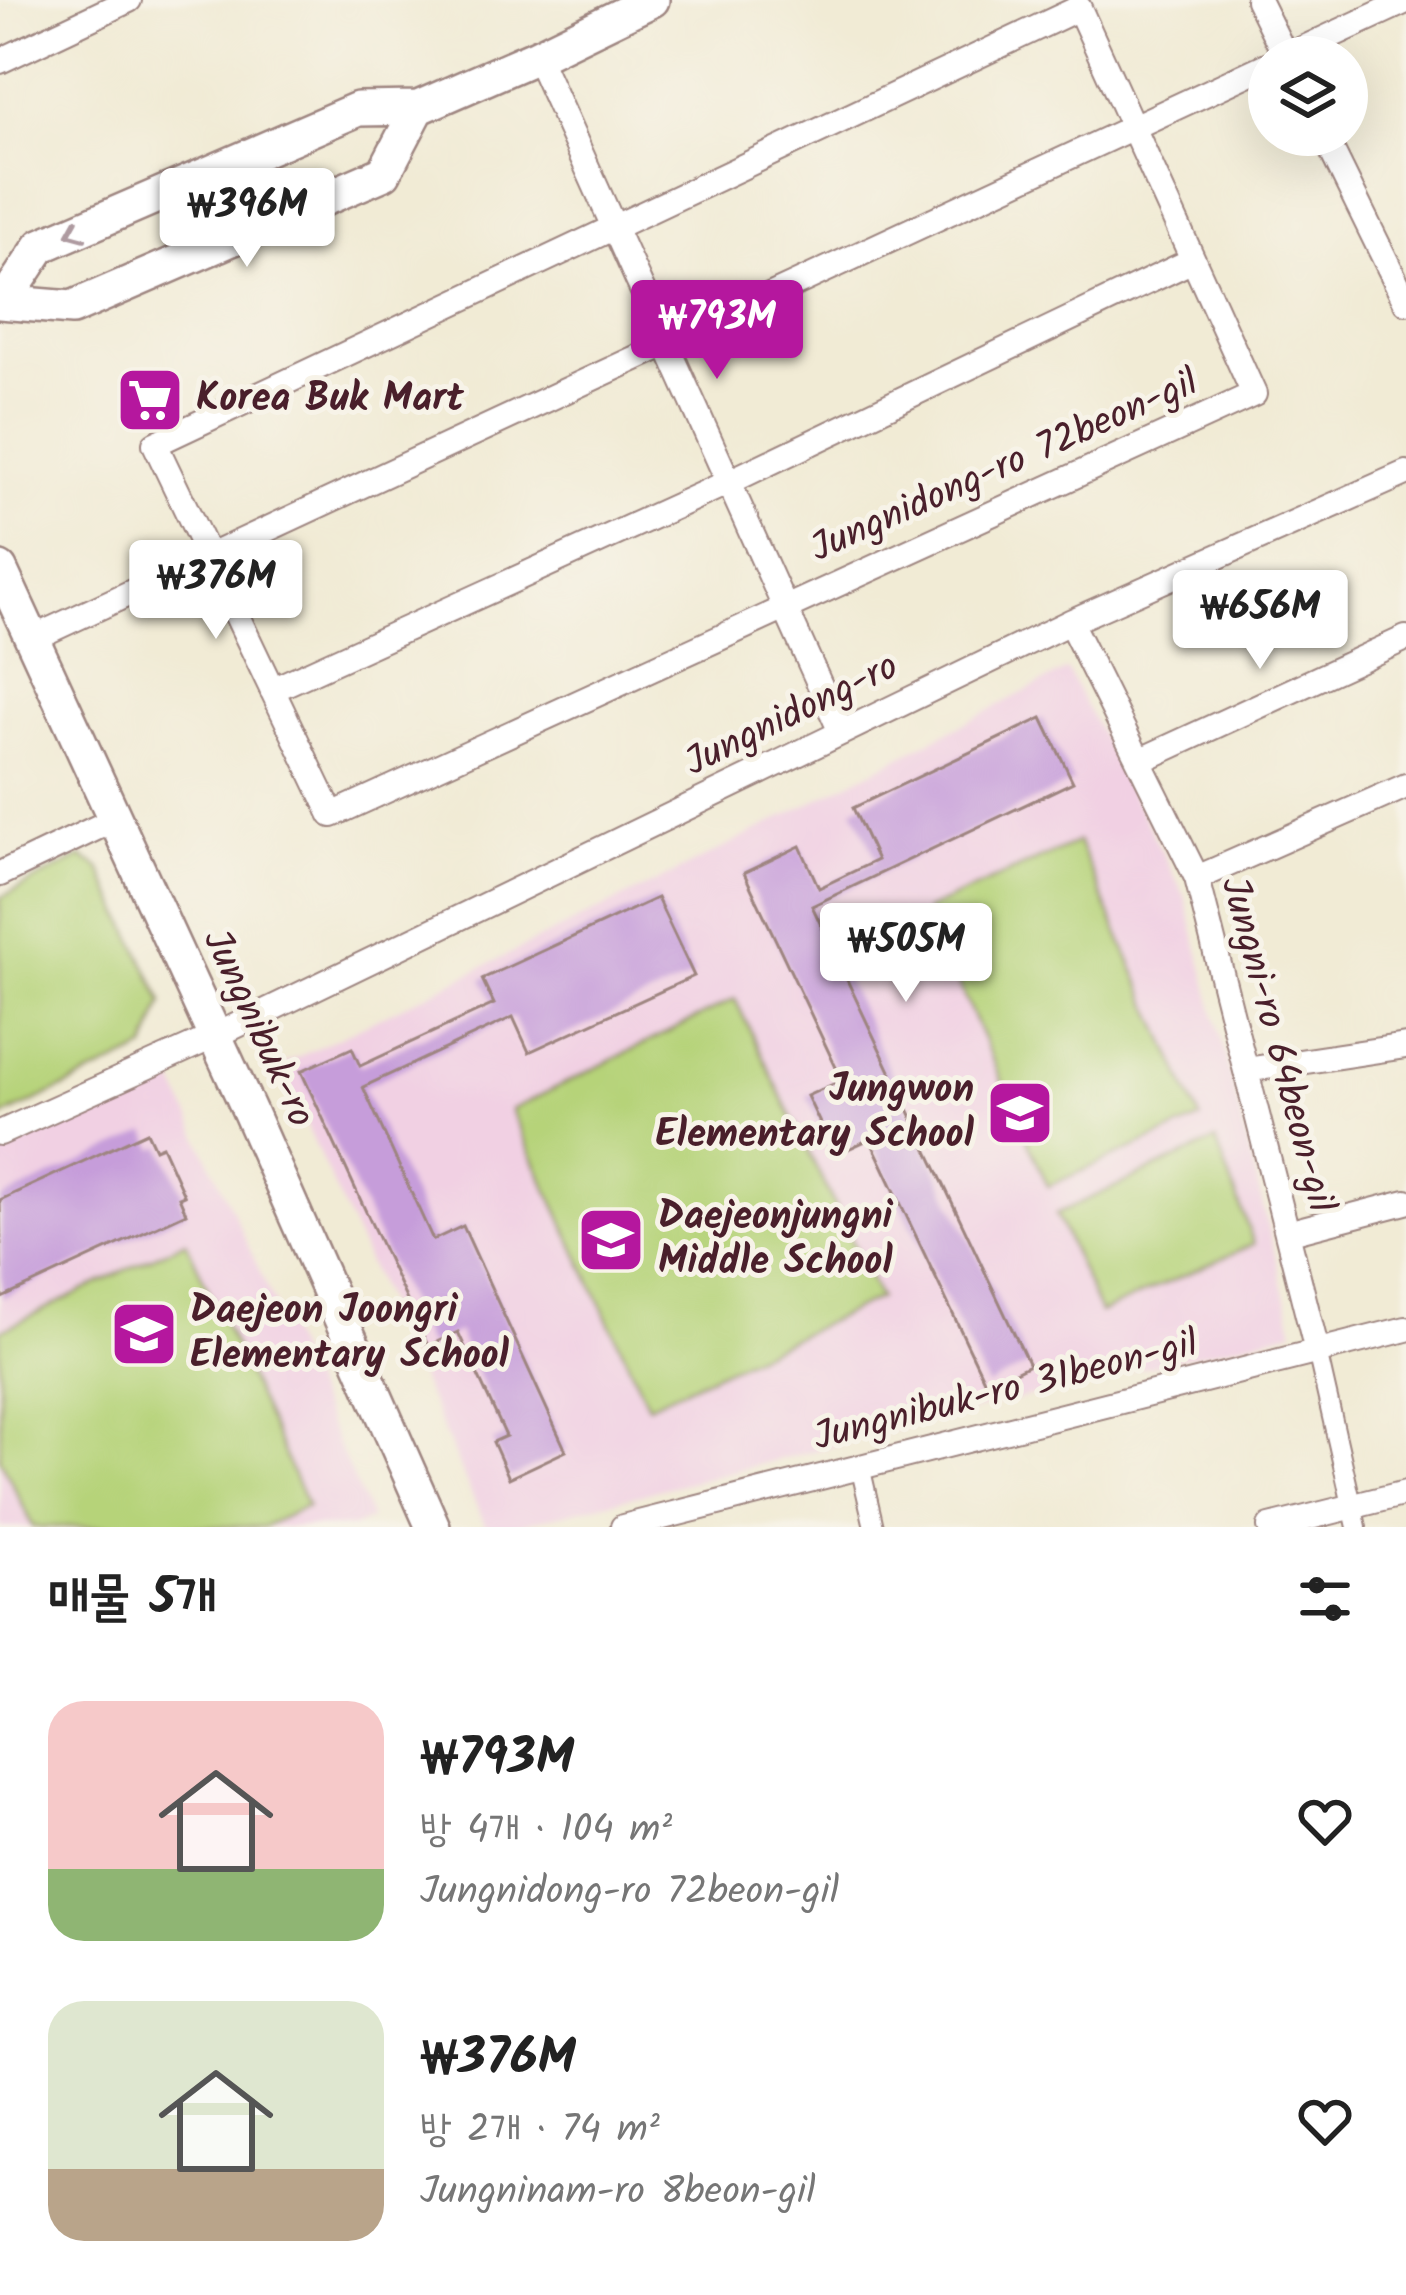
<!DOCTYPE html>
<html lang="ko">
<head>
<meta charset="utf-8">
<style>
	body { margin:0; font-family:Kalam,"Poor Story",sans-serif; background:#f6f6f6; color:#222; height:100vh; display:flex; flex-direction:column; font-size:45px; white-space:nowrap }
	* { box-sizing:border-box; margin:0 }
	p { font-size:39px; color:#767676 }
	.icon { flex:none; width:66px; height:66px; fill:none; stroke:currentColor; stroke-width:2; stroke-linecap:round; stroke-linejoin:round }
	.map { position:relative; height:1527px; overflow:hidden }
	.sheet { display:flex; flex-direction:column; background:#fff; flex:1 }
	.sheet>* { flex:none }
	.tools { position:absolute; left:1248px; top:36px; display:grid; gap:24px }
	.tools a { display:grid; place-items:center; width:120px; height:120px; border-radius:50%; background:#fff; box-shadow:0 12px 48px #0002; font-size:60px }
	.price { position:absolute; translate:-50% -102px; padding:0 27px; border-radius:12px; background:#fff; color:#222; font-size:39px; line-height:78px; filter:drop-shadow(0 3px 6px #0008) }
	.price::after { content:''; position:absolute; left:50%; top:72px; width:36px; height:27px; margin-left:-18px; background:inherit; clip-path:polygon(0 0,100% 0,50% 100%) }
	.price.current { background:#b5179e; color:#fff }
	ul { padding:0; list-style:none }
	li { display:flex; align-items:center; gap:36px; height:300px; padding:0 48px }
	li span { display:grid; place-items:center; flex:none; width:336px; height:240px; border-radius:36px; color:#555 }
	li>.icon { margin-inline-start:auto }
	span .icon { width:144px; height:144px; fill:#fffc; stroke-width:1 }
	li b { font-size:51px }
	h2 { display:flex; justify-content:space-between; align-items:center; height:144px; padding:0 48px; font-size:51px }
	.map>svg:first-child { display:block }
	.built { fill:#f1d0e3 }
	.park { fill:#b6d379; stroke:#807952; stroke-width:3 }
	.building { fill:#c69dda }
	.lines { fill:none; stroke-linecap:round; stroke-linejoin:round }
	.pedestrian-casing { stroke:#9e8580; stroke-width:22 }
	.minor-casing { stroke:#9e8580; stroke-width:28 }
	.secondary-casing { stroke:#9e8580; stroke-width:38 }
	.pedestrian { stroke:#fff; stroke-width:18 }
	.minor { stroke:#fff; stroke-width:24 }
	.secondary { stroke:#fff; stroke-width:33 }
	.oneway { stroke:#ae9aa0 }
	.labels { text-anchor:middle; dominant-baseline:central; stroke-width:10; stroke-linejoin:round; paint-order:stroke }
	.poi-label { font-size:39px; font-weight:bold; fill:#4a1f2b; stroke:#f7f3e8; text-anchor:start }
	.street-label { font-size:39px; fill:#4a1f2b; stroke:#f7f3e8 }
</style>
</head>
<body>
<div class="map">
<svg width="1406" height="1527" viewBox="0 0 1406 1527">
	<rect width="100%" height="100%" fill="#f7f3e8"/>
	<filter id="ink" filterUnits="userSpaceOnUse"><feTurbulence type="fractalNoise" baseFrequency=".00833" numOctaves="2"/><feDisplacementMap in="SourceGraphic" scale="24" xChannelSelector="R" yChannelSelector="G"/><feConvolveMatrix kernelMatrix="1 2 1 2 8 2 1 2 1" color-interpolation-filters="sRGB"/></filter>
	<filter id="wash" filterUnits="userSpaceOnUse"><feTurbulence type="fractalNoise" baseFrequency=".004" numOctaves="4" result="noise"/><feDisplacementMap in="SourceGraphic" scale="48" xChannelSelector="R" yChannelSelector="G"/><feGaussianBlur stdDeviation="2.7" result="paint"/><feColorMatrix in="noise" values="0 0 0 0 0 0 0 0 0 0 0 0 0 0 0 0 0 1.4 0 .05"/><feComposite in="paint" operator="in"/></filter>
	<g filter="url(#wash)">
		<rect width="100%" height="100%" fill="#f1ebd5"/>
		<!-- built -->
		<path class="built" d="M1067,670L1185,896L1294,1330L510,1527H486L280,1066L677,872Z
			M170,1072L371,1519L353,1527H0V1150Z"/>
		<!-- park -->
		<path class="park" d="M1078,842L1200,1119L1048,1186L926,910Z
			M81,857L100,868L163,1002L146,1049L0,1118V898Z
			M735,999L879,1298L648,1405L511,1110Z
			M1216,1141L1254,1244L1100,1313L1056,1214Z
			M186,1241L307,1506L262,1527H33L0,1458V1331Z"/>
		<g id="blocks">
			<!-- building -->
			<path class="building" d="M1042,718L1073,782L812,906L1029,1365L987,1386L870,1139L835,1155L807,1096L842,1080L744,873L800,846L819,888L877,860L853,808Z
				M657,898L694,976L529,1052L513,1017L363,1087L433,1240L463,1226L566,1451L509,1478L493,1442L506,1436L458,1332L428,1346L301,1071L352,1048L360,1066L494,1004L482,979Z
				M147,1132L155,1149L162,1146L184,1195L179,1197L186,1213L2,1298L0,1200Z"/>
		</g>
	</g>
	<g filter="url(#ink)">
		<use href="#blocks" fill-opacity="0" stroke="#9e8580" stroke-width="3"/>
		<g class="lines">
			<defs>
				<path id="pedestrian" d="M1317,1351L1357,1527
					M860,1466L874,1527"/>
				<path id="minor" d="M1258,0L1286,57
					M1079,8L1254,394L332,815L155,444Z
					M537,56L841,732
					M1285,57L1406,1
					M0,61L129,0
					M1324,135L1406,302
					M1070,622L1197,878L1317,1351
					M31,639L1269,64
					M272,690L729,482L1193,260
					M1139,761L1406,638
					M0,874L113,820
					M1197,878L1406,786
					M1246,1070L1406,1046
					M0,1133L215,1036L1070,622L1406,473
					M1287,1233L1406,1202
					M623,1527L1406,1329
					M1270,1527L1406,1493"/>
				<path id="secondary" d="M5,300L41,246L358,109L418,108L537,56L652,0
					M0,302L72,308L384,173L418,108
					M0,569L248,1108L433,1527"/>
			</defs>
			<!-- pedestrian casing -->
			<use href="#pedestrian" class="pedestrian-casing"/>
			<!-- minor casing -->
			<use href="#minor" class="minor-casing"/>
			<!-- secondary casing -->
			<use href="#secondary" class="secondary-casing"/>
			<!-- pedestrian -->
			<use href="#pedestrian" class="pedestrian"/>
			<!-- minor -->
			<use href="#minor" class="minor"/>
			<!-- secondary -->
			<use href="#secondary" class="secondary"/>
		</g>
		<!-- one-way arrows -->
		<defs><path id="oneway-chevron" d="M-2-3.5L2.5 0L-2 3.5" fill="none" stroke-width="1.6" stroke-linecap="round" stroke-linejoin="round" transform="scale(3)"/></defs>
		<use class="oneway" href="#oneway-chevron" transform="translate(75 232) rotate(157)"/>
	</g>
	<!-- icons -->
	<defs>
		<symbol id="supermarket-square" viewBox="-11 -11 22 22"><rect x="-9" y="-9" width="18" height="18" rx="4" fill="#b5179e" stroke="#f7f3e8"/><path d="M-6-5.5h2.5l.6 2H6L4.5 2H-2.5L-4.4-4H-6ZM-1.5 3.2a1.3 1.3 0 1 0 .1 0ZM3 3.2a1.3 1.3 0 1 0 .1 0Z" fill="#fff"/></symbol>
		<symbol id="school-square" viewBox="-11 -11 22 22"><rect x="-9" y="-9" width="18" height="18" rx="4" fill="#b5179e" stroke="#f7f3e8"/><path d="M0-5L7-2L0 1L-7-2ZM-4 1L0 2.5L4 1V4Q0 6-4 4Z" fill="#fff"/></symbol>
	</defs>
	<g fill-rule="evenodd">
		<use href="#supermarket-square" x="112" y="362" width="76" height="76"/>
		<use href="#school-square" x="982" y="1075" width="76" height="76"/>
		<use href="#school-square" x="573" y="1202" width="76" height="76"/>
		<use href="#school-square" x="106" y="1296" width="76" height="76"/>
	</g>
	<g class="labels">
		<!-- poi labels -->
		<g class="poi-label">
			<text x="196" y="400">Korea Buk Mart</text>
			<text x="974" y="1091" text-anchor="end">Jungwon<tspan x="974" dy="45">Elementary School</tspan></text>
			<text x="658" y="1218">Daejeonjungni<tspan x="658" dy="45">Middle School</tspan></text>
			<text x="190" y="1312">Daejeon Joongri<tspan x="190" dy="45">Elementary School</tspan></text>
		</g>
		<!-- street labels -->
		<g class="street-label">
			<text transform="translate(1005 467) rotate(-24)">Jungnidong-ro 72beon-gil</text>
			<text transform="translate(792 716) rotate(-26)">Jungnidong-ro</text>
			<text transform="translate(257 1029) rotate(65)">Jungnibuk-ro</text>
			<text transform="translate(1276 1045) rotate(75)">Jungni-ro 64beon-gil</text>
			<text transform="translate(1006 1392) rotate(-14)">Jungnibuk-ro 31beon-gil</text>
		</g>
	</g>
</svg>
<div class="tools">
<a><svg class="icon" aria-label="layers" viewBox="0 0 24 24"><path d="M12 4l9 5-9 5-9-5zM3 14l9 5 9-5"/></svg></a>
</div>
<b class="price" style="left:247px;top:270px">₩396M</b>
<b class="price current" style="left:717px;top:382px">₩793M</b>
<b class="price" style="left:216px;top:642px">₩376M</b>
<b class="price" style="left:1260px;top:672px">₩656M</b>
<b class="price" style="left:906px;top:1005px">₩505M</b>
</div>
<section class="sheet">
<h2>매물 5개<svg class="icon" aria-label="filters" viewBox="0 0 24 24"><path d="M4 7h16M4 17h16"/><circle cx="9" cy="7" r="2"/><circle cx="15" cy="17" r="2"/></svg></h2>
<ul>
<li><span style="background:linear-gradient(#f6c9c9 70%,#8fb573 0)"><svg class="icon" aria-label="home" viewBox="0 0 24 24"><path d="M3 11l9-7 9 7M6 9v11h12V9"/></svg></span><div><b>₩793M</b><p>방 4개 · 104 m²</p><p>Jungnidong-ro 72beon-gil</p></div><svg class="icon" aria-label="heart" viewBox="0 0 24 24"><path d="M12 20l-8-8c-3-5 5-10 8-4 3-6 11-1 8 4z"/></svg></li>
<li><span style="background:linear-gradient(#dfe7d0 70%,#b9a48a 0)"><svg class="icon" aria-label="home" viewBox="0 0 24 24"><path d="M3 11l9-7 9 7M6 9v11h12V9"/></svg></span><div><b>₩376M</b><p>방 2개 · 74 m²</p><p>Jungninam-ro 8beon-gil</p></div><svg class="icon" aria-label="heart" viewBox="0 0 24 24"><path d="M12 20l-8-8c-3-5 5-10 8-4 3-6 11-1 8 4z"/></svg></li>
</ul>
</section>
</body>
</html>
